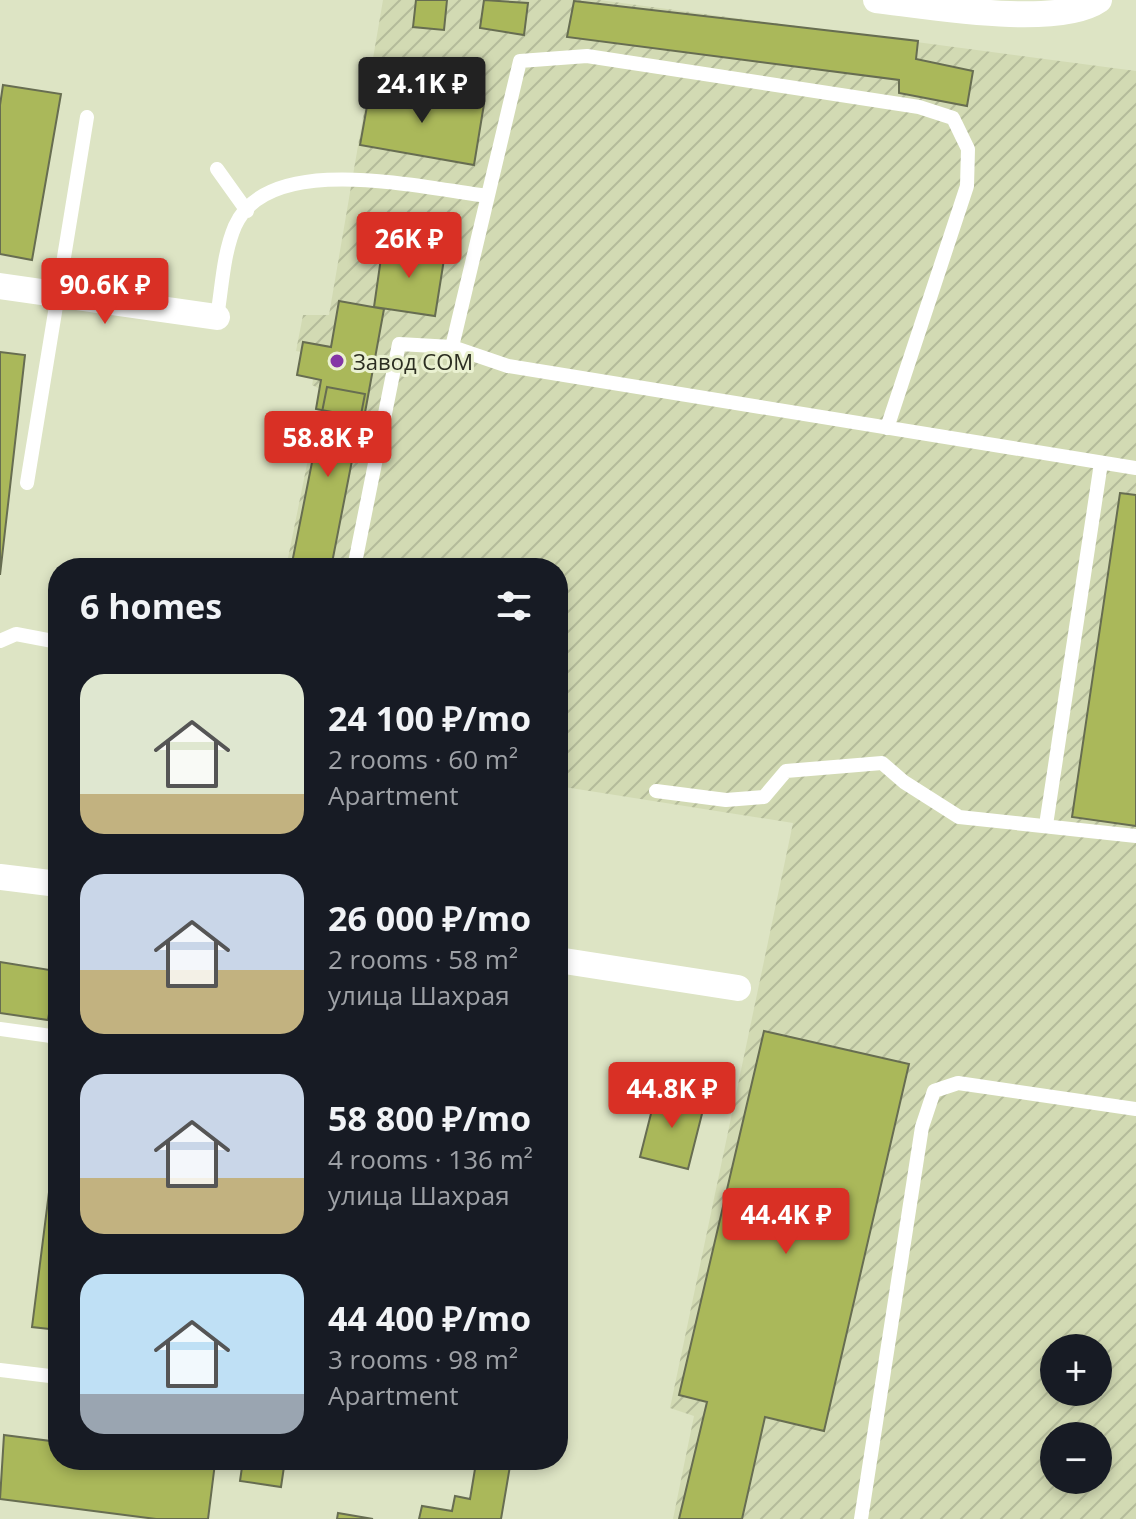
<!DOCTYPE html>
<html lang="en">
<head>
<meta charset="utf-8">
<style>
	body { margin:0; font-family:"Open Sans",sans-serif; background:#242831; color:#f1f3f6; height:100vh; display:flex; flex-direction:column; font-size:30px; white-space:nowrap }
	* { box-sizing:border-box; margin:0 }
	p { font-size:26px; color:#9ea1a6 }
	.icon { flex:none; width:44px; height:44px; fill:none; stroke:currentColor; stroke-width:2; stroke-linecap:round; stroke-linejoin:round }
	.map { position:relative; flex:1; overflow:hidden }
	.side { position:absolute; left:48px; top:558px; width:520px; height:912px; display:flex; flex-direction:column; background:#171b24; border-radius:32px; box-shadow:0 4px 12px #0003 }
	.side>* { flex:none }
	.fabs { position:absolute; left:1040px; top:1334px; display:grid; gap:16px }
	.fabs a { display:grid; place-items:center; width:72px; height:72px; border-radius:50%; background:#171b24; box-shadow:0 4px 12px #0003; font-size:40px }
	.price { position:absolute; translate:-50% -68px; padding:0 18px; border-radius:8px; background:#d93025; color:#fff; font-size:26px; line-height:52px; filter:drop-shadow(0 2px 4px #0008) }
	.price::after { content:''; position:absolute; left:50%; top:48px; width:24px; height:18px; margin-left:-12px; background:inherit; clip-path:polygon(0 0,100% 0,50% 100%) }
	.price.current { background:#222; color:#fff }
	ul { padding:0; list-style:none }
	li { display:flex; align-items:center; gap:24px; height:200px; padding:0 32px }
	li span { display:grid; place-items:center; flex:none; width:224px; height:160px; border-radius:24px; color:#555 }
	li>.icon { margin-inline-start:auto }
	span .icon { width:96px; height:96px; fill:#fffc; stroke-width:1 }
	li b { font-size:34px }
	h2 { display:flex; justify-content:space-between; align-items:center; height:96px; padding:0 32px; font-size:34px }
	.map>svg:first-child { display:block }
	.industrial { fill:url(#industrial-furrows); fill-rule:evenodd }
	.building { fill:#aab85a; stroke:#676d51; stroke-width:2 }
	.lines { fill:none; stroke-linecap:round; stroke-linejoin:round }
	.service { stroke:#fff; stroke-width:14 }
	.minor { stroke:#fff; stroke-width:26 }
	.poi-dot { fill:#8436a6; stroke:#eaf1d1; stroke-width:3 }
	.labels { text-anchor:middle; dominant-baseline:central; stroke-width:6; stroke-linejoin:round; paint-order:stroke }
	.poi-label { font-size:22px; fill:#2c2e22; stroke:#eaf1d1; text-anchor:start }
</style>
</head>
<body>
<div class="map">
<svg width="1136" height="1519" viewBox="0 0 1136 1519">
	<defs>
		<pattern id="industrial-furrows" width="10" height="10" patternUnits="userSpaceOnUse" patternTransform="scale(2)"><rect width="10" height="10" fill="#d2dab3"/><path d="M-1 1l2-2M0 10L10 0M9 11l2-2" fill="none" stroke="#b4bb9a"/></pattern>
	</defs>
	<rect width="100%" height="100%" fill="#dde4c4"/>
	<!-- industrial -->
	<path class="industrial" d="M383,0H599L1136,71V1519H673L694,1416L670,1408L793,823L558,786V568H286L322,390L312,385L318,355L296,351L303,315H329ZM1054,1348H1098V1392H1054ZM1054,1436H1098V1480H1054Z"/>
	<!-- building -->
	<path class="building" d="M416,0H447L444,30L413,27Z
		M484,0L528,3L524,35L480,28Z
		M574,1L918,41L916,59L973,71L967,106L899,93V80L567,37Z
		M371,84L484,104L474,165L360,145Z
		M3,85L61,94L32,260L0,254V105Z
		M383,244L445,253L435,316L374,307Z
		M339,301L384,309L364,418L316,409L321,380L297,375L303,342L331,347Z
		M0,352L25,355L0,575Z
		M327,387L365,394L331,568H291Z
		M1120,493L1136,495V826L1072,817Z
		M0,962L56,971L48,1020L0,1013Z
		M764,1031L909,1064L824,1431L765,1417L742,1519H679L707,1402L679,1395Z
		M657,1090L705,1102L688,1169L640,1157Z
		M58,1121V1330L32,1327Z
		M4,1435L58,1442V1460L215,1463L208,1519H156L0,1499Z
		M243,1460H285L281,1487L240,1481Z
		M428,1460H511L501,1519H419L422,1506L452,1511L455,1496L470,1499L475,1469Z
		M338,1513L373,1519H337Z"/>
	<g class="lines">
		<!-- service -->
		<path class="service" d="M217,169L247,211
			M217,317C222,288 223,254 235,226C269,150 422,188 488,196
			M452,347L508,366L1136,468
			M27,483L87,117
			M354,568L399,344L452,347L520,61L587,56L919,107L953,118L968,149L967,186L887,428
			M0,641L16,634L58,642
			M656,791L726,800L764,797L786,771L882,763L904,782L959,817L1136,836
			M1046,825L1101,463
			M0,1029L51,1036L58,1045
			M0,1370L58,1377
			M861,1519L922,1127L934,1091L958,1083L1136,1109"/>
		<!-- minor -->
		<path class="minor" d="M876,0C928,6 1057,29 1099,0
			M0,286L217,317
			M0,877L58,884
			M558,960L738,988"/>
	</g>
	<!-- markers -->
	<circle class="poi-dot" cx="337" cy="361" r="8"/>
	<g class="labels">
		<!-- poi labels -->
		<g class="poi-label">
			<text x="353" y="361">Завод СОМ</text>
		</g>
	</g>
</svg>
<div class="fabs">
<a>+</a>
<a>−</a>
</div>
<b class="price current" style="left:422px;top:125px">24.1K ₽</b>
<b class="price" style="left:409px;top:280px">26K ₽</b>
<b class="price" style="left:105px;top:326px">90.6K ₽</b>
<b class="price" style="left:328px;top:479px">58.8K ₽</b>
<b class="price" style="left:672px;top:1130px">44.8K ₽</b>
<b class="price" style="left:786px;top:1256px">44.4K ₽</b>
<section class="side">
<h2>6 homes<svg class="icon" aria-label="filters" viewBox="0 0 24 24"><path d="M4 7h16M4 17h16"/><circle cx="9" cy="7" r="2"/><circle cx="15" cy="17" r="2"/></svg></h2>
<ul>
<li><span style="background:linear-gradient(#dfe7d0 75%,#c2b280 0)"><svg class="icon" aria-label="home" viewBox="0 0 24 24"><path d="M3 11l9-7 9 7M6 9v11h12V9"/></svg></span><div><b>24 100 ₽/mo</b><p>2 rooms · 60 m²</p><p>Apartment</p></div></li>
<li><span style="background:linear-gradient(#c9d6e8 60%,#c2b280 0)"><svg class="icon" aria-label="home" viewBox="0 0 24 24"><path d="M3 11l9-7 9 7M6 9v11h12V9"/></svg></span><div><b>26 000 ₽/mo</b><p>2 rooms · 58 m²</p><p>улица Шахрая</p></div></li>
<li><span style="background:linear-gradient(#c9d6e8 65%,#c2b280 0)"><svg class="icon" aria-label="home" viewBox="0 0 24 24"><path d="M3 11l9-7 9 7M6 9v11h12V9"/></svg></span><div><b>58 800 ₽/mo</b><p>4 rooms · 136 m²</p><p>улица Шахрая</p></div></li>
<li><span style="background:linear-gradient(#bfe0f5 75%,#9aa5b1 0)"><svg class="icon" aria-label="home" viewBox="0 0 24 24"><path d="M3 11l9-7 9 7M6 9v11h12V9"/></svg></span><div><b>44 400 ₽/mo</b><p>3 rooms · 98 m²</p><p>Apartment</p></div></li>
</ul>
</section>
</div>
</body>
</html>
